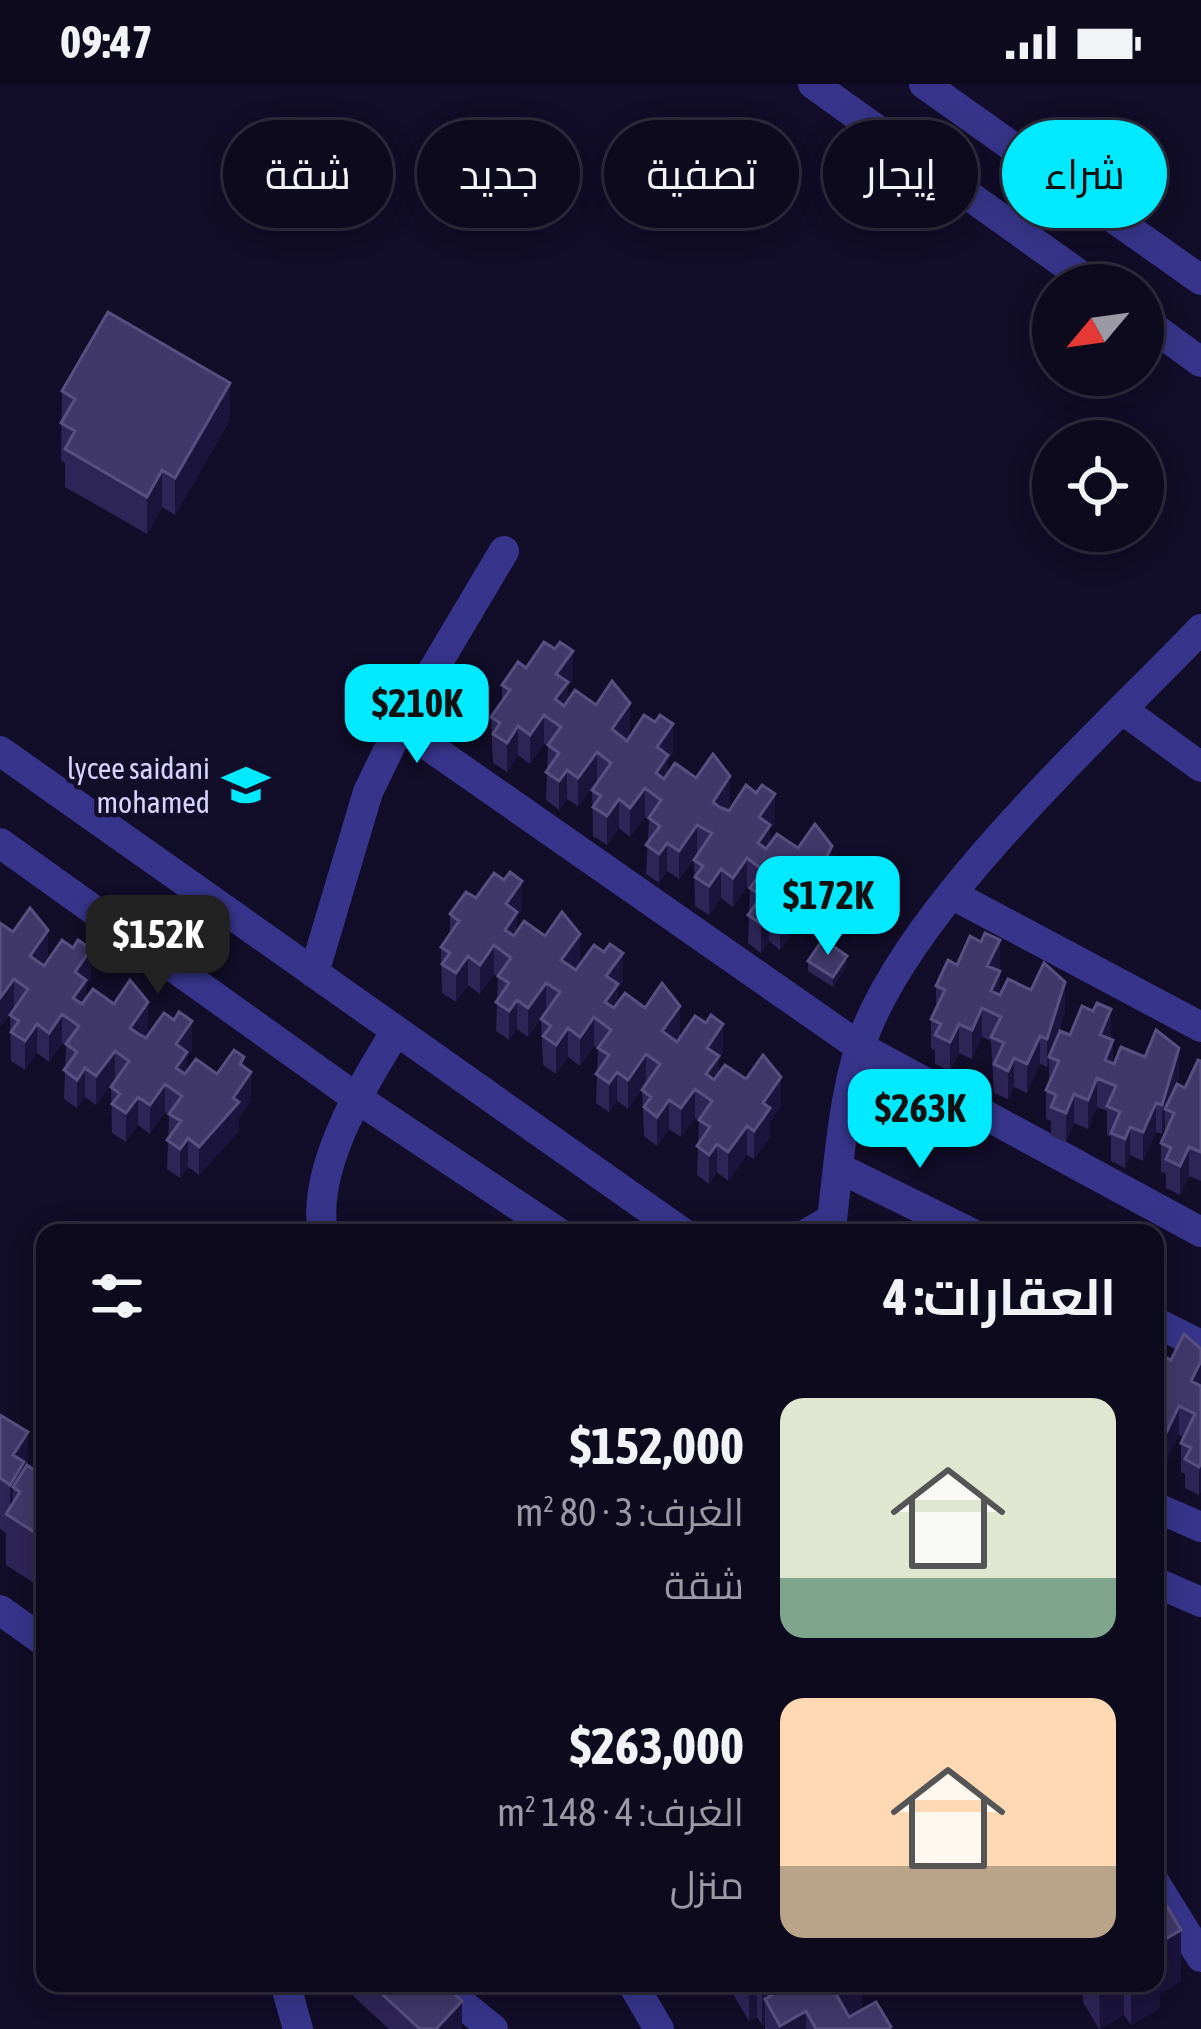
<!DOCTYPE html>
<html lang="ar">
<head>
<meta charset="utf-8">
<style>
	body { margin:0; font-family:"Asap Condensed",Cairo,sans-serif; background:#171327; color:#f1f3f6; direction:rtl; height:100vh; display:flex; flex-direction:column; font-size:45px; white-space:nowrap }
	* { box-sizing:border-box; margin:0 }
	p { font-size:39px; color:#9b9aa4 }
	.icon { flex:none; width:66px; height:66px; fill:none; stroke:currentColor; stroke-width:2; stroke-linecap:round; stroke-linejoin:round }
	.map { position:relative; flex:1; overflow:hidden; direction:ltr }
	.side { position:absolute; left:36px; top:1140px; width:1128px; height:768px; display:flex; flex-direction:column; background:#0e0a1e; border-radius:24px; box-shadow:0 6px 30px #0003,0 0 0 3px #2e2b3c; direction:rtl }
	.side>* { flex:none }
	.banner { position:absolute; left:36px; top:36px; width:1131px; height:108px; direction:rtl; display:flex; gap:24px }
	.needle { width:78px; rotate:241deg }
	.fabs { position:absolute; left:1032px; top:180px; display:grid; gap:24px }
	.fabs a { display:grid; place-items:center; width:132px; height:132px; border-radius:50%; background:#0e0a1e; box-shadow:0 6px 30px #0003,0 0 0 3px #2e2b3c; font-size:60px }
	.price { position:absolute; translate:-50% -102px; padding:0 27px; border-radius:24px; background:#00e9ff; color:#111; font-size:39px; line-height:78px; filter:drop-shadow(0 3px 6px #0008) }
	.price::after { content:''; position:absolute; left:50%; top:72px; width:36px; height:27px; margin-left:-18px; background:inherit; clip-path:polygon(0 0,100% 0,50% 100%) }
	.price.current { background:#222; color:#fff }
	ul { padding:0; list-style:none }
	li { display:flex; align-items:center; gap:36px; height:300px; padding:0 48px }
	li span { display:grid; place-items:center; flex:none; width:336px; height:240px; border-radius:24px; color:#555 }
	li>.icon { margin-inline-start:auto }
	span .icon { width:144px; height:144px; fill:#fffc; stroke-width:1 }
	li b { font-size:51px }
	h2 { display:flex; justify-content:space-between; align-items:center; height:144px; padding:0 48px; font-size:51px }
	.tag { padding:0 42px; border-radius:54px; background:#0e0a1e; box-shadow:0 6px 30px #0003,0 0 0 3px #2e2b3c; font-size:42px; line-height:108px }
	.tag.current { background:#00e9ff; color:#111 }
	.status { display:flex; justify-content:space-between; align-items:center; height:84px; padding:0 60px; background:#0e0a1e; direction:ltr }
	.status svg { height:33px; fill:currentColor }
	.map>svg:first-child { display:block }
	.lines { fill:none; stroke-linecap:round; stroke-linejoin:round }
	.minor { stroke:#37358b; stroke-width:30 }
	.wall { fill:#2e2557 }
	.shaded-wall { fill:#1b143c }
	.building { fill:#403869; stroke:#585080; stroke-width:3 }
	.labels { text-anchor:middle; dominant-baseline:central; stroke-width:9; stroke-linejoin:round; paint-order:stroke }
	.poi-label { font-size:30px; fill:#d9d4ff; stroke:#120d28; text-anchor:end }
</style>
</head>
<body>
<div class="status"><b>09:47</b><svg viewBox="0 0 49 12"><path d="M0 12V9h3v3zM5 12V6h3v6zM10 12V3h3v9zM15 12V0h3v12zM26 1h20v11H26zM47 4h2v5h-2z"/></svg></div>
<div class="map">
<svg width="1201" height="1945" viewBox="0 0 1201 1945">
	<rect width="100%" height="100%" fill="#120d28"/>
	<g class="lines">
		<!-- minor -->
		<path class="minor" d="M813,0L1094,201
			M924,0L1201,196
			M1143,236L1201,278
			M1123,626L1201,683
			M400,642L860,963L1201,1148
			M0,667L683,1149
			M0,759L355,1013L559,1149
			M953,811L1201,943
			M314,889L368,708L400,642L504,467
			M839,1084L971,1149
			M832,1135C839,1079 843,1016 860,963C904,826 1100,651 1201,545
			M323,1149C311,1085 363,1000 396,947
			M808,1149L832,1135L833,1149
			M1155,1238L1201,1261
			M1155,1423L1201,1443
			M1155,1498L1201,1518
			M0,1526L45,1558
			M1155,1799L1201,1873
			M285,1899L298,1945
			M436,1899L493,1945
			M632,1899L659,1945"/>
	</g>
	<!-- wall -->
	<path class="wall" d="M62,307L230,336L175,431L162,423L147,450L65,403V379L61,376Z
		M526,584L573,596L568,602V616L630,648L625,656L673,668L668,676V689L730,721L727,726L775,739L770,745V759L832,791L805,844L798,840L780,866L769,857L761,869L748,859L750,806L747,803L733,823L721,814L709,831L695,822L694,776L698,770L679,795L667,787L659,799L646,790L649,736L645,733L630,753L619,744L607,761L593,752L592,706L597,697L578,722L567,715L559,726L546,716L548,662L544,660L530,680L518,671L507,688L493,679L491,633L502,618V601Z
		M476,814L522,825L517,833V847L580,878L575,885L623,898L618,905V918L680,951L675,957L723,969L719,976V989L781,1022L770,1038V1053L754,1075L747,1071L728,1097L717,1088L709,1100L697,1091L699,1037L695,1034L681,1053L669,1045L657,1062L644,1052L642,1006L646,999L628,1025L617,1017L609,1028L596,1019L598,965L594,962L580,982L568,973L556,990L543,981L541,935L546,927L528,953L517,945L509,956L496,947L498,893L494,890L480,910L468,901L456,918L442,909L441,863L450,849V830Z
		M0,839L48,875L43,881L91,894L86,901V914L148,947L144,953L192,966L187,973V987L217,990L244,983L251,1016L239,1034V1047L199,1091L188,1083L180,1094L167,1085L169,1031L165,1028L150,1050L138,1041L126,1058L112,1049L111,1003L115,995L96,1021L85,1013L77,1024L64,1015L66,962L62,959L49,978L37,969L25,986L11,977L10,931L15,924L0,943Z
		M808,877L847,882L833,903L808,887Z
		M957,881L1000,885V911L1065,927L1053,965L1070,951L1111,953L1113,980L1179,993L1177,1000L1185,1004L1201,977V1097L1189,1092L1180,1111L1166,1104V1090L1161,1088V1059L1165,1049V1041L1162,1050L1156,1048L1143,1077L1130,1071L1125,1084L1111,1077V1053L1107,1051V1027L1097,1023L1088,1045L1074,1039L1066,1058L1051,1052V1037L1046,1035V1006L1049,999V976L1047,983L1040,980L1027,1009L1014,1003L1008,1015L994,1009L991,957L982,953L972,975L959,969L950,987L935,980V966L931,964V935L936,925V902Z
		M1201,1265L1199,1411L1185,1404V1390L1181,1388V1359L1183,1354L1179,1351L1165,1380L1155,1375V1268L1171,1276Z
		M0,1331L28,1382L34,1386L45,1367V1506L6,1481V1449L0,1445Z
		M1181,1897L1160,1909V1924L1131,1941L1124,1931L1099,1945L1083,1918V1899Z
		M353,1899H442L462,1945H389L353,1912Z
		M734,1899H862V1926L891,1945H765V1940L762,1941L757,1933L749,1937L734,1912Z"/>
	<!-- shaded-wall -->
	<path class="shaded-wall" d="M230,299V336L175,431V394Z
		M162,386V423L147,450V413Z
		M573,567V596L568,602V627L555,639L556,590Z
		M630,619V648L612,674V645Z
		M544,631V660L530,680V651Z
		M673,640V668L668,676V700L656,712L657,663Z
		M518,642V671L507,688V659Z
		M597,668V697L578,722V694Z
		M567,686V715L559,726V697Z
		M730,692V721L713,747V718Z
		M645,704V733L630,753V724Z
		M775,710V739L770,745V770L758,782L759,733Z
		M619,715V744L607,761V732Z
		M697,741V770L679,795V767Z
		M667,759V787L659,799V770Z
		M832,762V791L805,844V815Z
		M747,774V803L733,823V794Z
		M721,785V814L709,831V802Z
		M522,797V825L517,833V857L505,869L506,820Z
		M798,811V840L780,866V837Z
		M769,829V857L761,869V840Z
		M48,846V875L30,901V872Z
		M580,850V878L561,904V876Z
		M1000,856V885L987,910V882Z
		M494,861V890L480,910V881Z
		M91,865V894L86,901V925L73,938L75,888Z
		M623,869V898L618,905V929L605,941L606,892Z
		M468,872V901L456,918V889Z
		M847,872V882L833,903V893Z
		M1000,887V916L991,907Z
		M14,895V924L0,943V914Z
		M1065,898V927L1047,983V955Z
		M546,899V927L528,953V924Z
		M517,916V945L509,956V927Z
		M148,918V947L130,972V944Z
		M680,922V951L662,976V947Z
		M982,924V953L972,975V946Z
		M1111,925V953L1100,980V951Z
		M62,930V959L49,978V949Z
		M594,933V962L580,982V953Z
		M192,937V966L187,973V997L179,1009L176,960Z
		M37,940V969L25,986V957Z
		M723,940V969L719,976V1000L706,1013L707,964Z
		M959,940V969L950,987V958Z
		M568,944V973L556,990V961Z
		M1040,952V980L1027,1009V980Z
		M1113,956V985L1105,976Z
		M1179,964V993L1169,1027L1165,1025V1041L1162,1050V1021Z
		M115,967V995L96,1021V992Z
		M646,970V999L628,1025V996Z
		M244,973V997L251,988V1016L239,1034V1047L199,1091V1063L233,1014L240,980Z
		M1014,974V1003L1008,1015V987Z
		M85,984V1013L77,1024V996Z
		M617,988V1017L609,1028V999Z
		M781,993V1022L770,1038V1053L754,1075V1047L763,1019Z
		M1097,994V1023L1088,1045V1016Z
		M165,1000V1028L150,1050V1021Z
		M695,1005V1034L681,1053V1024Z
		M1074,1010V1039L1066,1058V1029Z
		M138,1013V1041L126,1058V1029Z
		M669,1016V1045L657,1062V1033Z
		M1156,1019V1048L1143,1077V1048Z
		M747,1042V1071L728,1097V1068Z
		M1130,1043V1071L1125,1084V1055Z
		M188,1054V1083L180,1094V1065Z
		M717,1060V1088L709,1100V1071Z
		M1189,1063V1092L1180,1111V1082Z
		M1201,1277V1306L1191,1297Z
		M1179,1322V1351L1165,1380V1351Z
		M28,1348V1400L20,1408L13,1403V1435L10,1433V1401L13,1371Z
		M1201,1379V1408L1199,1411V1383Z
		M1181,1846V1897L1160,1909V1924L1131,1941V1899H1155V1861Z
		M749,1899H757V1933L749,1937Z
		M762,1899H769V1906L767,1903V1920L765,1915V1940L762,1941Z
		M853,1899H862V1945H836V1910Z
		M1099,1899H1124V1931L1100,1945Z
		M462,1917V1945H436Z
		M806,1927V1945H780V1942Z"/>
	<!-- building -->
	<path class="building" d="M108,228L230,299L175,394L162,386L147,413L65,365L75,347L61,339L75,315L62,307Z
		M544,558L555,565L560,558L573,567L556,590L568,598L555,615L564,622L575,606L596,621L612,597L630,619L612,645L627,657L644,631L655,638L660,631L673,640L657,663L668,671L656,689L664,695L675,679L696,694L713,670L730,692L713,718L719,723L729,727L746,701L756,709L762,701L775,710L759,733L770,741L758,759L766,765L777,750L798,764L815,740L832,762L805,815L798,811L780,837L769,829L761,840L748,831L762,812L750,804L763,786L747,774L733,794L721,785L709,802L695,793L703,782L694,776L712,749L697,741L679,767L667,759L659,770L646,761L660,742L649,734L661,716L645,704L630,724L619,715L607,732L593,723L601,712L592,706L611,679L597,668L578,694L567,686L559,697L546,688L559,669L548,661L561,643L544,631L530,651L518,642L507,659L493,650L500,639L491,633L510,606L502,601L518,578L526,584Z
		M510,788L522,797L506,820L517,828L505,846L514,852L524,837L545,852L562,828L580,850L561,876L576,886L594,861L604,868L610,860L623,869L606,892L618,900L605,918L614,924L625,909L645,924L662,899L680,922L662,947L677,958L695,932L706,939L711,931L723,940L707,964L719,972L706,990L714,996L725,981L746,995L763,971L781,993L763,1019L770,1024L754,1047L747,1042L728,1068L717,1060L709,1071L697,1062L710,1043L699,1036L712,1017L695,1005L681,1024L669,1016L657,1033L644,1023L651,1013L642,1006L660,980L646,970L628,996L617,988L609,999L596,990L609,971L598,964L611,946L594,933L580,953L568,944L556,961L543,952L551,942L541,935L560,908L546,899L528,924L517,916L509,927L496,918L509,899L498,892L511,874L494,861L480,881L468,872L456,889L442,880L450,869L441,863L459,837L450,830L466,808L476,814L494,789L504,796Z
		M30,824L48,846L30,872L44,882L62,856L73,864L78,856L91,865L75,888L86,896L73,914L82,920L93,905L114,920L130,896L148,918L130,944L137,949L146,954L164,929L174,936L179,928L192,937L176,960L187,968L176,984L185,990L196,975L217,990L234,966L244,973L240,980L251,988L233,1014L239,1018L199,1063L188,1054L180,1065L167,1056L181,1037L169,1030L182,1012L165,1000L150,1021L138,1013L126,1029L112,1020L120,1010L111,1003L129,977L115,967L96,992L85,984L77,996L64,986L77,968L66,960L79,942L62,930L49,949L37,940L25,957L11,948L19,937L10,931L28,905L14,895L0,914V839L13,848Z
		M985,849L1000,856L987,882L1000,887L991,907L1000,911L1008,895L1031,906L1044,879L1065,898L1047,955L1040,952L1027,980L1014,974L1008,987L994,980L1004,959L991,953L1001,933L982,924L972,946L959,940L950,958L935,951L941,940L931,935L945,906L936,902L948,876L957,881L970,852L981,858Z
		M823,855L847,872L833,893L808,877Z
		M1097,919L1111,925L1100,951L1113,956L1105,976L1114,980L1121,963L1145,973L1156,946L1179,964L1162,1021L1156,1019L1143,1048L1130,1043L1125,1055L1111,1049L1120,1028L1107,1022L1116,1002L1097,994L1088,1016L1074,1010L1066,1029L1051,1023L1056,1011L1046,1006L1059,977L1049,973L1060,947L1070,951L1082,922L1093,927Z
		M1198,976L1201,977V1068L1189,1063L1180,1082L1166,1075L1171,1064L1161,1059L1174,1029L1165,1025L1177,1000L1185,1004Z
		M1184,1250L1201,1265V1277L1191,1297L1201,1302V1379L1199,1383L1185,1375L1191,1364L1181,1359L1195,1330L1179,1322L1165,1351L1155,1346V1268L1171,1276Z
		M0,1331L28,1348L13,1371L24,1378L10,1401L0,1394Z
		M45,1367V1455L6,1430L20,1408L13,1403L27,1381L34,1386Z
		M1165,1819L1181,1846L1155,1861V1821L1156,1823Z
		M370,1899H442L462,1917L436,1945H420Z
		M774,1899H853L836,1910L849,1933L876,1918L891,1943L887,1945H816L806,1927L780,1942L765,1915L772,1911L767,1903Z"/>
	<!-- icons -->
	<defs>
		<symbol id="school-bare" viewBox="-9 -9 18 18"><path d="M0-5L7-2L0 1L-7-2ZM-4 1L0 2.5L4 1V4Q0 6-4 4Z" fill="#00e9ff" stroke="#120d28" stroke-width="2.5" paint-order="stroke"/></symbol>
	</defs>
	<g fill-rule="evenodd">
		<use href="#school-bare" x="213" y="668" width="66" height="66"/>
	</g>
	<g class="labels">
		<!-- poi labels -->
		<g class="poi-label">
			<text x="210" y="684">lycee saidani<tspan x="210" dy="34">mohamed</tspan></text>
		</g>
	</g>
</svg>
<div class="fabs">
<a><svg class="needle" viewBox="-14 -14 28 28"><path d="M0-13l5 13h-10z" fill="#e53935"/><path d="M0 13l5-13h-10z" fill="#9b9aa4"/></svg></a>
<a><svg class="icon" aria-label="locate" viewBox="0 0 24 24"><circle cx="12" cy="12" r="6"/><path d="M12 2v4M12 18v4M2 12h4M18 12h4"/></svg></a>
</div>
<b class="price" style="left:417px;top:682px">$210K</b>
<b class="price" style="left:828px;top:874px">$172K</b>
<b class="price current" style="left:158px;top:913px">$152K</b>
<b class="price" style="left:920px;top:1087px">$263K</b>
<div class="banner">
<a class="tag current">شراء</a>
<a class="tag">إيجار</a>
<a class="tag">تصفية</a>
<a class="tag">جديد</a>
<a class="tag">شقة</a>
</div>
<section class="side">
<h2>العقارات: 4<svg class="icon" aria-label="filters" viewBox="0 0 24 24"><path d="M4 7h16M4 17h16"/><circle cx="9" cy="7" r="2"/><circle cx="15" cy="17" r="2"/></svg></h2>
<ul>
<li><span style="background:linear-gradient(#dfe7d0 75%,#7fa58c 0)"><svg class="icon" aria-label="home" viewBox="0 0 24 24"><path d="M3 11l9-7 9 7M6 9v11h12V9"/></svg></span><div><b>$152,000</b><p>الغرف: 3 · 80 m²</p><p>شقة</p></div></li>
<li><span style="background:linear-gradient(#ffd9b3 70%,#b9a48a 0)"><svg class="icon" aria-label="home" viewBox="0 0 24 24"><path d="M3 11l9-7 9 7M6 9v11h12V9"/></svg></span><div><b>$263,000</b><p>الغرف: 4 · 148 m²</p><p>منزل</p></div></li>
</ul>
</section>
</div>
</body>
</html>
